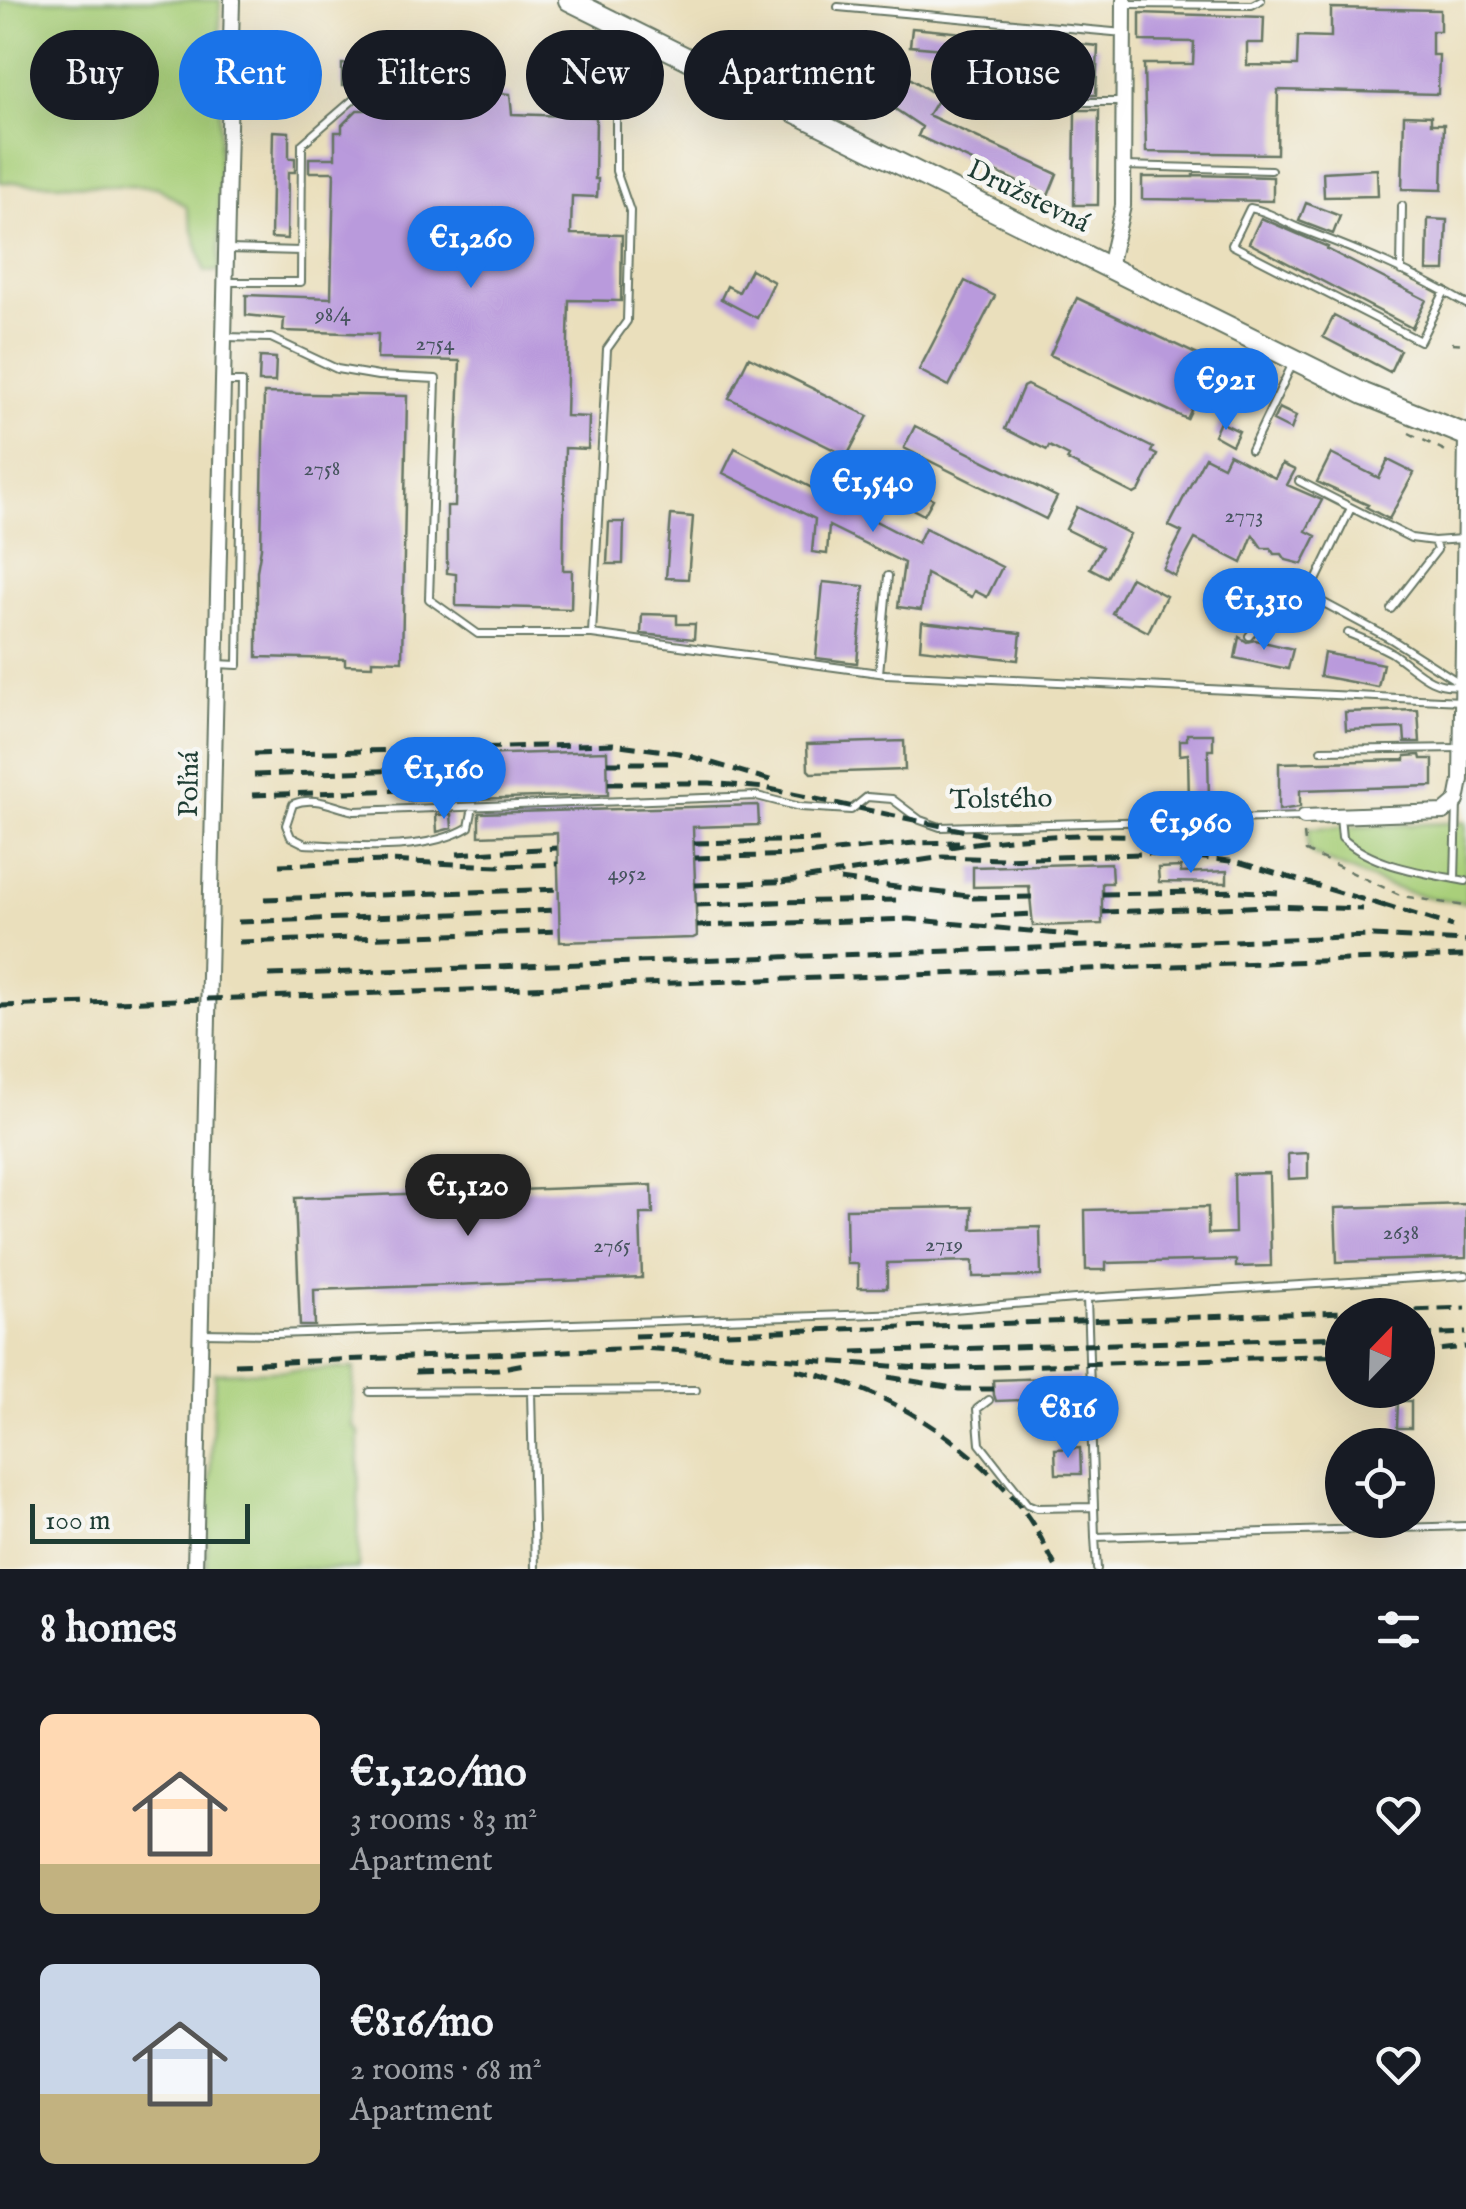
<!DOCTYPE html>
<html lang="en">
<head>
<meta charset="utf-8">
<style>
	body { margin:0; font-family:"IM FELL English",serif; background:#242831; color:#f1f3f6; height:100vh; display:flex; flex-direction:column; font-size:38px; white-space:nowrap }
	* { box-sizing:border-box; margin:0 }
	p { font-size:32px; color:#9ea1a6 }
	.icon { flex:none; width:55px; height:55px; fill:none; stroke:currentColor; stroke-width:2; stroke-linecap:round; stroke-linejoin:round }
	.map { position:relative; height:1569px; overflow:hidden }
	.side { display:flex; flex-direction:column; background:#171b24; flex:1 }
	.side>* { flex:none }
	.guide { position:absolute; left:30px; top:30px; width:1408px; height:90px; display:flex; gap:20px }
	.needle { width:65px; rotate:23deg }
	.tools { position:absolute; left:1325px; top:1298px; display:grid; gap:20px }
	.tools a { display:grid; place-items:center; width:110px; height:110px; border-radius:50%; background:#171b24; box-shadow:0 10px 40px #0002; font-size:50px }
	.scale { position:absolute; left:30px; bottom:25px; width:220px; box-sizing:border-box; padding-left:10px; border:5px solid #1f3d34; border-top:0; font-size:28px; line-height:35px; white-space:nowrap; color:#1f3d34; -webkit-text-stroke:8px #f6f6f2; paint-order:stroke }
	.price { position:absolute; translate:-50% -85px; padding:0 22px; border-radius:35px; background:#1a73e8; color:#fff; font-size:32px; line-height:65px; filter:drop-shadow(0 2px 5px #0008) }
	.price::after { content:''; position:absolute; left:50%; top:60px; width:30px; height:22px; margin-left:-15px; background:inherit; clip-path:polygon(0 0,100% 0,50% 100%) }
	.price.selected { background:#222; color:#fff }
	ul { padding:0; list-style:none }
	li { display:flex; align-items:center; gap:30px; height:250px; padding:0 40px }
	li span { display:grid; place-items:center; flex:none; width:280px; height:200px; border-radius:15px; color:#555 }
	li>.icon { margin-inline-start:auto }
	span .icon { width:120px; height:120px; fill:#fffc; stroke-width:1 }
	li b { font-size:42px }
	h2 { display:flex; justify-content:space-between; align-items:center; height:120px; padding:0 40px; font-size:42px }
	.chip { padding:0 35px; border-radius:45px; background:#171b24; box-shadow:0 10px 40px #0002; font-size:35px; line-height:90px }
	.chip.selected { background:#1a73e8; color:#fff }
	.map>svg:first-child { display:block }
	.green { fill:#a9cf7a; stroke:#648657; stroke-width:2.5 }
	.building { fill:#b99adc }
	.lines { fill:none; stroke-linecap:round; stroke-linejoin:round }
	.service-casing { stroke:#667664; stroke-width:10 }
	.minor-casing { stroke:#667664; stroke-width:18 }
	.primary-casing { stroke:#667664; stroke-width:24 }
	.path { stroke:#667664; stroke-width:2.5; stroke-dasharray:8 8; stroke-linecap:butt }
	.service { stroke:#fff; stroke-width:6 }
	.minor { stroke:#fff; stroke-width:14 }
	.primary { stroke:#fff; stroke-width:20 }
	.rail { stroke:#1f3d34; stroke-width:5; stroke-dasharray:15 8; stroke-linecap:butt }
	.labels { text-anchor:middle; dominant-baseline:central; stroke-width:9; stroke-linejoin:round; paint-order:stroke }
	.number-label { font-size:22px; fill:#46545e }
	.street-label { font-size:28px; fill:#1f3d34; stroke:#f6f6f2 }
</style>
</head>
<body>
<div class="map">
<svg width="1466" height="1569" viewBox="0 0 1466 1569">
	<rect width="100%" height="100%" fill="#f6f6f2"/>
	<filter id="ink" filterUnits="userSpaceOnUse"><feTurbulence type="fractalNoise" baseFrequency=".01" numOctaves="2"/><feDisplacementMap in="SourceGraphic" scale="20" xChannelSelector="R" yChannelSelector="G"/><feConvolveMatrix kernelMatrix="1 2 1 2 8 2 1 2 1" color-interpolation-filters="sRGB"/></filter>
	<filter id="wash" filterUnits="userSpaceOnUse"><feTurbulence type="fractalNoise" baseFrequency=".0048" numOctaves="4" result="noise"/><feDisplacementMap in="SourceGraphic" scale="40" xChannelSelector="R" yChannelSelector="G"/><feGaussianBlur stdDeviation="2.25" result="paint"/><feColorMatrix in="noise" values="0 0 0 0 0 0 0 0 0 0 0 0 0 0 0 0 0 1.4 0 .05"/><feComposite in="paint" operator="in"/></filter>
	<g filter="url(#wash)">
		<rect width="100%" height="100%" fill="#eadfbc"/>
		<!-- green -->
		<path class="green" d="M0,0H220L219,271L205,272L186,206L157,187L0,182Z
			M1466,822V903C1410,899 1363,876 1312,854L1308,849V829Z
			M354,1368L353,1426L359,1432L358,1569H206L215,1373Z"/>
		<g id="blocks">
			<!-- building -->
			<path class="building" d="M1331,8L1440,10V31H1432V55H1439L1438,94L1278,90L1277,154L1146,152L1144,64H1193L1194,42L1140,41V13L1264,17L1263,43H1247V65L1297,66L1298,36L1331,37Z
				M912,28L1098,46L1096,95H1079V61L910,46Z
				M857,44L939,97L928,115L1057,174L1048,196L918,136L922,127L838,71Z
				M371,46L496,47L495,93L510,94L512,114L596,117L595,179H598L597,197L572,196L571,234L622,235L621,301L569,300L566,416L589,417L588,449L565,448L563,570H572L571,609L456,606V574L447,573V506H455L460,361L377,359L378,334L283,331L284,319L246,315V295L331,298L334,172H309V158H335V132H342V125L357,110H369V86H342V64L370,65Z
				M111,63L127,64L128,86H111Z
				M265,70L290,71L288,101L265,100Z
				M1075,110H1099L1098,205H1074Z
				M1404,115L1431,116V124H1444L1442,190L1402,189Z
				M273,131L289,132V158H295V172H288L287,239L271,238Z
				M1377,169L1378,196L1324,197L1323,172Z
				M1193,175L1273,177V201L1142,199V177H1193Z
				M1306,203L1340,216L1333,234L1299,221Z
				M1261,218L1328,247L1327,249L1426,300L1412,328L1249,243Z
				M1428,219L1447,220L1445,271H1427Z
				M751,269L774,282L757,318L721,299L727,286L739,292Z
				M965,281L995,296L949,386L919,370Z
				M1077,298L1213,362L1187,419L1050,355Z
				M1334,316L1400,350L1390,372L1323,337Z
				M260,357L276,358L275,382H259Z
				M749,357L868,416L847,456L729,398Z
				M1027,385L1153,448L1151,452L1157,455L1139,491L1134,494L1067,460L1069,456L1049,446L1047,450L1005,429L1023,387Z
				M264,393L407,396L402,661L372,660V666L345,665V659L257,657V571L261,548Z
				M1279,408L1296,416L1291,430L1273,421Z
				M1220,422L1239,431L1232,445L1214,435Z
				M915,426L1057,497L1046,519L904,448Z
				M735,448L918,543L925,528L1002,567L987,597L975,591L972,597L926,574L921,610L898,607L904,563L829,526L827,554L812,552L815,519L723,473Z
				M1229,454L1275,478L1282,464L1295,470L1287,485L1322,500L1306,531L1316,536L1302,564L1286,560L1282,554H1274L1270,548H1262L1253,535L1242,563L1195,539L1175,576L1163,569L1182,532L1169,526L1205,457L1223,466Z
				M1331,454L1379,478L1388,460L1414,473L1389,519L1366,507L1368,505L1317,482Z
				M909,487L933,499L924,515L901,503Z
				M1077,507L1130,534L1107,577L1090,568L1102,547L1066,529Z
				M671,515L693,517L688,579L666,578Z
				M609,522H624L623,564H607Z
				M1131,577L1166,596L1148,632L1112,613Z
				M823,582L864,586L857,663L816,658Z
				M642,614L677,615V624H695L694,639L641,634Z
				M922,622L1021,633L1018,660L920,649Z
				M1239,637L1247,642L1255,640L1293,649L1288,669L1235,658Z
				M1324,653L1383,664L1378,687L1320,676Z
				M1418,710L1420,742H1405L1404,728L1346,730L1345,712Z
				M1187,734H1213V750H1208L1209,803H1189L1188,754L1180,755V740H1187Z
				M904,741L905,770L811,773L808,770L807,744Z
				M607,751L608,795L408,801L407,757Z
				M1420,755L1421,759H1433V786L1300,790V807L1279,810V763L1405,760V756Z
				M758,805L759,825L693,827L697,936L693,938L560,942L557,833L479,836V813Z
				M451,814L452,828L437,832L436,815Z
				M1111,863L1112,883H1102V924L1033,926L1029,886L973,887V867Z
				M1181,867V873L1227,871V883L1159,882L1158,868Z
				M1308,1153V1178L1289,1179L1288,1154Z
				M1269,1173L1271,1266L1236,1267V1260L1106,1263V1270H1086L1085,1210L1208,1207V1234L1235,1233L1234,1174Z
				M652,1185L653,1214H640L642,1278L314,1290L315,1326H300L295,1198Z
				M1466,1204V1258L1337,1262L1335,1208Z
				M972,1207V1229L1040,1227L1041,1276L973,1277V1261L887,1263V1288H858V1264H847L846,1209Z
				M1080,1377V1398L996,1401L994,1395L993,1380Z
				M1398,1401H1411V1428H1397Z
				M1080,1448L1081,1474H1056L1055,1449Z"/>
		</g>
	</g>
	<g filter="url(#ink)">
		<use href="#blocks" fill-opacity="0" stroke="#667664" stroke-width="2.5"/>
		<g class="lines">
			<defs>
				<path id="service" d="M1126,4L1252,5L1261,0
					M838,7L1124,33
					M537,75L616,107V171L630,211L627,321L607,349L592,634
					M231,105L290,108L298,101L300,74
					M969,111L1053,102H1123
					M1124,166L1271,170
					M227,249L301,251
					M1401,271L1402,206
					M227,282H301L302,144L354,99
					M1445,291L1420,341L1232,245L1250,208C1269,211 1283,222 1301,229C1357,250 1414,273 1466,304
					M225,337L271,338L337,369L378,376L436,379L429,599L478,634H592L886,674L1462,701
					M1251,450L1294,361
					M1299,481L1411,538L1434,541L1462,539
					M1351,508L1309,595L1391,639L1463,685
					M1391,609L1437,550L1434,541
					M1348,633C1363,639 1378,645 1392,653C1416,669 1430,689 1461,685
					M1249,636L1292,586L1309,595
					M217,664L238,665L242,382H224
					M879,673L888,576
					M1321,750L1460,748
					M473,807L469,827C426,853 354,846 305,844L291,837L286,825L293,804C315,795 333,807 355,811L757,796L800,807L851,810L867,797L892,799L920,820L940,827L1304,817
					M1340,817L1342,838C1374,867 1425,873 1466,881
					M1455,879L1457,802
					M1087,1298L1466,1275
					M201,1333L275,1334L905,1313L1087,1298L1095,1537L1466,1526
					M370,1392L696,1390
					M531,1392L535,1569
					M989,1400L977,1409L980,1444L1027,1504L1037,1508L1093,1507
					M1095,1537L1097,1569"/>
				<path id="minor" d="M1109,267L1123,206L1124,0
					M1304,817L1444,812L1457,801L1461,780L1466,437
					M195,1569L232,0"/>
				<path id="primary" d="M569,0L1364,394L1466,435"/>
			</defs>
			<!-- service casing -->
			<use href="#service" class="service-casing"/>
			<!-- minor casing -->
			<use href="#minor" class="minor-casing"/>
			<!-- primary casing -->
			<use href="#primary" class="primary-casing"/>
			<!-- path -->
			<path class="path" d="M1452,343L1466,344
				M1409,433L1450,453
				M1304,834L1306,851L1402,896L1466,906"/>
			<!-- service -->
			<use href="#service" class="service"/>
			<!-- minor -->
			<use href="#minor" class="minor"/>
			<!-- primary -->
			<use href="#primary" class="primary"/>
			<!-- rail -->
			<path class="rail" d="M254,754L613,744L679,753L773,781
				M607,763H672
				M254,775L407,770
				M608,783H710L765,788L984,835
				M252,795L408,790
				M694,843L819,840
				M949,847C1036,832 1156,829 1242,849
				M457,854L557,848
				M695,858L795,855L914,843L959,842
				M279,865L387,861L499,866L558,864
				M840,880L984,898
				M782,882L943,857L1005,859L1164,853L1238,862L1395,909
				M695,885L795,881
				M1102,894L1239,891L1280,893
				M972,898L1032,897
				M264,899L559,889
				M766,902L902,900
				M1381,904L1453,926
				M696,905L781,902
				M1103,912L1273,906L1363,909
				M991,916L1032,914
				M238,922L559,910
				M697,926L908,919L1080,936
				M239,942L560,931
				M269,975L1373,936L1466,941
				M0,1006L1466,956
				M1418,1335L1466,1333
				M634,1336L1466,1308
				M853,1352L1342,1337
				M1418,1352L1466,1347
				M235,1364L643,1348L932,1369L1342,1355
				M796,1370C882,1386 968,1439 1022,1509C1036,1526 1046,1549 1057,1569
				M415,1372L498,1369L529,1363
				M888,1377L959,1389H994"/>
		</g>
	</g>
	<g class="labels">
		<!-- number labels -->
		<g class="number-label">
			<text x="333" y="315">98/4</text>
			<text x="435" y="344">2754</text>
			<text x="322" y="469">2758</text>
			<text x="1244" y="516">2773</text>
			<text x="627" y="874">4952</text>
			<text x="1401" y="1233">2638</text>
			<text x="944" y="1245">2719</text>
			<text x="612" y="1246">2765</text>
		</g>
		<!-- street labels -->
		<g class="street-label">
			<text transform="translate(1028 197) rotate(26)">Družstevná</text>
			<text transform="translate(190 784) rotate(-89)">Poľná</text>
			<text transform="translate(1001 800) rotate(-1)">Tolstého</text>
		</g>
	</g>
</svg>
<div class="tools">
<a><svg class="needle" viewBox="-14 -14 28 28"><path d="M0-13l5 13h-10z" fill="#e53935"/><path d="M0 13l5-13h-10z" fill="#9ea1a6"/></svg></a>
<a><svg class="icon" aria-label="locate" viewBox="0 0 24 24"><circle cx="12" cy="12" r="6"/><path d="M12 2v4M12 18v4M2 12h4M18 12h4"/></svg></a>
</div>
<div class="scale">100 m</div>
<b class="price" style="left:471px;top:291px">€1,260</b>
<b class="price" style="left:1226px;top:433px">€921</b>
<b class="price" style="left:873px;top:535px">€1,540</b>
<b class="price" style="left:1264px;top:653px">€1,310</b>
<b class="price" style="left:444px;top:822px">€1,160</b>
<b class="price" style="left:1191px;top:876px">€1,960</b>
<b class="price selected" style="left:468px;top:1239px">€1,120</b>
<b class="price" style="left:1068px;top:1461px">€816</b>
<div class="guide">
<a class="chip">Buy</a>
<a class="chip selected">Rent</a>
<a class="chip">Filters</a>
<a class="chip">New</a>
<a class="chip">Apartment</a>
<a class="chip">House</a>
</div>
</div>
<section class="side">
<h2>8 homes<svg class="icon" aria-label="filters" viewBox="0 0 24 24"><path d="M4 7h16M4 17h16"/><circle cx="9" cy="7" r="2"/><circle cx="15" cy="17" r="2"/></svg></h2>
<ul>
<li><span style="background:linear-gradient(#ffd9b3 75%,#c2b280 0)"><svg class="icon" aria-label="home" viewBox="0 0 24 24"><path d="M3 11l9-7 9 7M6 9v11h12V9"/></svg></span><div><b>€1,120/mo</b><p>3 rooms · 83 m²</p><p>Apartment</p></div><svg class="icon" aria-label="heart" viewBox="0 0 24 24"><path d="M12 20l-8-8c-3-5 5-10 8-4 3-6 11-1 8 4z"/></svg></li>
<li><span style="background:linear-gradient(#c9d6e8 65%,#c2b280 0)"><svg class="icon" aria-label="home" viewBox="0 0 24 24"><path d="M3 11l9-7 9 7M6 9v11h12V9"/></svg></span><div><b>€816/mo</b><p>2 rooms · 68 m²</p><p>Apartment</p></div><svg class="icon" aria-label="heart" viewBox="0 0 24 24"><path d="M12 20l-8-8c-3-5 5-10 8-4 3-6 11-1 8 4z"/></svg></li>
</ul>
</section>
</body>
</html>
